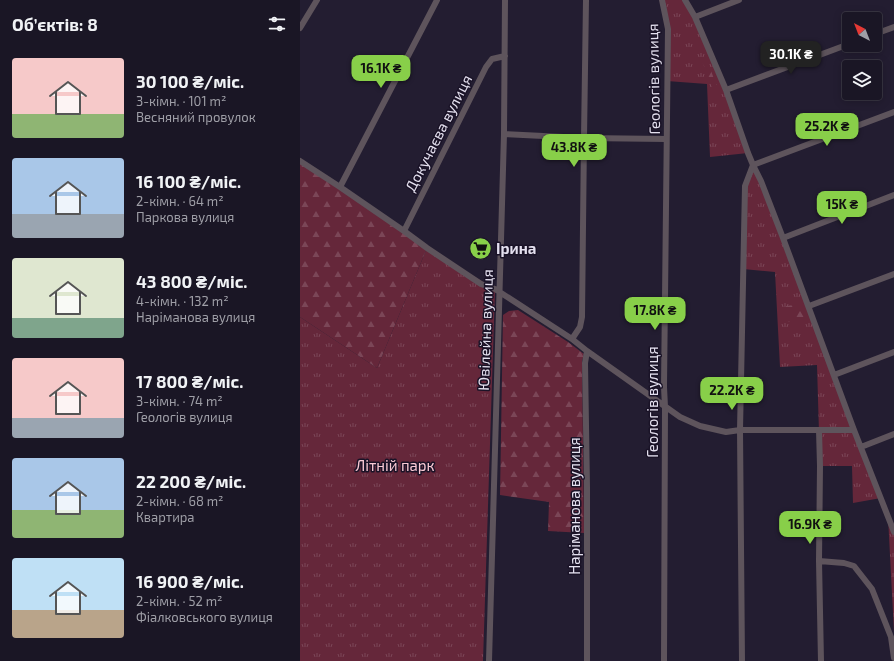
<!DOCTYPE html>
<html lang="uk">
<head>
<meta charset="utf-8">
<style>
	body { margin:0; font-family:"Exo 2",sans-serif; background:#231f2d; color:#f1f3f6; height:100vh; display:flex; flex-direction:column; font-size:15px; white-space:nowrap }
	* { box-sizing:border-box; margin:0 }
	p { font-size:13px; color:#9f9fa7 }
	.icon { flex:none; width:22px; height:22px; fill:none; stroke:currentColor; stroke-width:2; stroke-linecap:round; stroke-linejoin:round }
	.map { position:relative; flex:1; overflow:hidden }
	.details { display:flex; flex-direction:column; background:#1a1625; width:300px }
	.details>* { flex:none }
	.needle { width:26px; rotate:318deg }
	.controls { position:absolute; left:542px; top:12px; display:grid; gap:8px }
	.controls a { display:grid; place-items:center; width:40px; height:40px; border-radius:4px; background:#1a1625; box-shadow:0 2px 10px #0003,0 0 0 1px #383542; font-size:20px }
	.price { position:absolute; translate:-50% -34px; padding:0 9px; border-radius:8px; background:#88cf49; color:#111; font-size:13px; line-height:26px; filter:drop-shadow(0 1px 2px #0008) }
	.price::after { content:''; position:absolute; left:50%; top:24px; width:12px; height:9px; margin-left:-6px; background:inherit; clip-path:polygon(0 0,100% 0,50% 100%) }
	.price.active { background:#222; color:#fff }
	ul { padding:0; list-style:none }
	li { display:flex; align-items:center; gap:12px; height:100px; padding:0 12px }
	li span { display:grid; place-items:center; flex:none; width:112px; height:80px; border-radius:4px; color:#555 }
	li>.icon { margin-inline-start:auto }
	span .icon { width:48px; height:48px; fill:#fffc; stroke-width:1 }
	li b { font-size:17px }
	h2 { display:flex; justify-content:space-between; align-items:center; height:48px; padding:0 12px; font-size:17px }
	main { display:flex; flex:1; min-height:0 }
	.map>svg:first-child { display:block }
	.grass { fill:url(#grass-tufts) }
	.forest { fill:url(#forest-firs) }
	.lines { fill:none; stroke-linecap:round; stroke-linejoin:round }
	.minor { stroke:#5e545c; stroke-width:6 }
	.labels { text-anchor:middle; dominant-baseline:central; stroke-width:3; stroke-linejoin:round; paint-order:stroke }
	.street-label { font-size:15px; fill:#e4e0ef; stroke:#1a1327 }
	.poi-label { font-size:15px; font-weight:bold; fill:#e4e0ef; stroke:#1a1327; text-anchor:start }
	.park-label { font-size:15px; fill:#fac9d4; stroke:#1a1327 }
</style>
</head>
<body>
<main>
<section class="details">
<h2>Об’єктів: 8<svg class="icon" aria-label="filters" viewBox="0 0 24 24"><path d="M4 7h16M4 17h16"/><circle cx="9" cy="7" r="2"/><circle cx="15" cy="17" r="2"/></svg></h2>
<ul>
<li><span style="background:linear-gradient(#f6c9c9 70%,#8fb573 0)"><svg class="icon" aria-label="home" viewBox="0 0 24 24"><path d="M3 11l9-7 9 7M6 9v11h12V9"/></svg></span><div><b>30 100 ₴/міс.</b><p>3-кімн. · 101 m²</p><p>Весняний провулок</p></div></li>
<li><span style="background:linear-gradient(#a9c7e8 70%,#9aa5b1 0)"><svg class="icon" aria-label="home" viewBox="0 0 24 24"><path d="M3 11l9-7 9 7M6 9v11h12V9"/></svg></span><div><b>16 100 ₴/міс.</b><p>2-кімн. · 64 m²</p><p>Паркова вулиця</p></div></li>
<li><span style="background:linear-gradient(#dfe7d0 75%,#7fa58c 0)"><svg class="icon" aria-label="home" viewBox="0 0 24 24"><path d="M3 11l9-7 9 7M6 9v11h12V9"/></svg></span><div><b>43 800 ₴/міс.</b><p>4-кімн. · 132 m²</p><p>Наріманова вулиця</p></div></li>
<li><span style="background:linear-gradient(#f6c9c9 75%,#9aa5b1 0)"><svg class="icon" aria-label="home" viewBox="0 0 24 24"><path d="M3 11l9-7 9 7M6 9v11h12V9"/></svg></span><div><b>17 800 ₴/міс.</b><p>3-кімн. · 74 m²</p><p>Геологів вулиця</p></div></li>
<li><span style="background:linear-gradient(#a9c7e8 65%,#8fb573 0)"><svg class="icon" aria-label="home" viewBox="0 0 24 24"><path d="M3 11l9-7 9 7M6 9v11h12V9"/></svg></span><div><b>22 200 ₴/міс.</b><p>2-кімн. · 68 m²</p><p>Квартира</p></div></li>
<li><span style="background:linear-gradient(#bfe0f5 65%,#b9a48a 0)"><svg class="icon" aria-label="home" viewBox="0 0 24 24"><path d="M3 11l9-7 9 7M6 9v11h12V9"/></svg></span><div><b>16 900 ₴/міс.</b><p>2-кімн. · 52 m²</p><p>Фіалковського вулиця</p></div></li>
</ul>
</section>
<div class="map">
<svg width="594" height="661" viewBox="0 0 594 661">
	<defs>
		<pattern id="grass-tufts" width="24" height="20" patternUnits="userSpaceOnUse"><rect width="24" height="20" fill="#65273a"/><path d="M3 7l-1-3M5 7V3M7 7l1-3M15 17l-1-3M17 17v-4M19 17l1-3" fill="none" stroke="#7b4657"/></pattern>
		<pattern id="forest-firs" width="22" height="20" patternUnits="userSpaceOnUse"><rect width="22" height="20" fill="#65273a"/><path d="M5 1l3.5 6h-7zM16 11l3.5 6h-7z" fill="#7b4657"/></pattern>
	</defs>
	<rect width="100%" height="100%" fill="#231d31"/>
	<!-- grass -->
	<path class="grass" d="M362,0H385L395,17L448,153L410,157L407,84L367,81L368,29Z
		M453,165L581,498L553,503L552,466H520L517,365L480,367L475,272L443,269L445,186Z
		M127,248L195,289L183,661H0V317L77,368Z
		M588,517L594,532V632Z"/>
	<!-- forest -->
	<path class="forest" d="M407,60L417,87L413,89L402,61Z
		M0,161L127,248L77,368L0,317Z
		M503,304L504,320L488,322L486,306Z
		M218,310L268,342L284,354L282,361L284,533L248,531L249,502L200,495L203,315L209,311Z"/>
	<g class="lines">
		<!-- minor -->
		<path class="minor" d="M362,0L368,29L364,387L365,407L364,661
			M385,0L395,17L426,90L448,153L453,165L461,181L483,238L554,430L594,532
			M395,17L439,0
			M0,28L17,0
			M575,34L594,27
			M426,90L549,44
			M204,134L284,138L366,139
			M0,161L40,187L104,231L127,248L181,284L195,289L272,339L287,351L380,417L400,426L426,432L440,430H554
			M40,187L137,0
			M104,231L186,67L192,59L205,56
			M483,238L594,195
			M509,306L594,274
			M272,339L280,327L282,317L284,138L286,0
			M534,375L594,352
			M519,430L520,466L519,561L521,661
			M561,447L594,434
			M519,561L544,563L554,566L572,589L591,637L594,658
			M189,661L204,134L205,0
			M287,661V487L285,363L287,351
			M442,661L440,430L445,186L453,165L594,112"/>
	</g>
	<!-- icons -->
	<defs>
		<symbol id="supermarket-disc" viewBox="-11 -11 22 22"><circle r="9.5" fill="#88cf49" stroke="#1a1327"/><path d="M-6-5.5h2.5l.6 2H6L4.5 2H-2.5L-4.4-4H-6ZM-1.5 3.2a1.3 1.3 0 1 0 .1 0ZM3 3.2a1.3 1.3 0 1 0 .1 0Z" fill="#111"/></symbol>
	</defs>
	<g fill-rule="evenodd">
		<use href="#supermarket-disc" x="168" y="236" width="25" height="25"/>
	</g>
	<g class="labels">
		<!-- street labels -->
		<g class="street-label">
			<text transform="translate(353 79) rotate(-91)">Геологів вулиця</text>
			<text transform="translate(138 133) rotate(-63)">Докучаєва вулиця</text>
			<text transform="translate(185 330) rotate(-88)">Ювілейна вулиця</text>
			<text transform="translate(352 402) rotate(-90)">Геологів вулиця</text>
			<text transform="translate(274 506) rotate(-90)">Наріманова вулиця</text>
		</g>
		<!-- poi labels -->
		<g class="poi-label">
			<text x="196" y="248">Ірина</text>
		</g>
		<!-- park labels -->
		<g class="park-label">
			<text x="95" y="465">Літній парк</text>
		</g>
	</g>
</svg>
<div class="controls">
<a><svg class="needle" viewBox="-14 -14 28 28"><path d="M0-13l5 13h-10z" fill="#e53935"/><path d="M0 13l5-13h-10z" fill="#9f9fa7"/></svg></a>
<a><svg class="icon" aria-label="layers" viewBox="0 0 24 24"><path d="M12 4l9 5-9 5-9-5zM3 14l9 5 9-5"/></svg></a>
</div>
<b class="price active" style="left:491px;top:75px">30.1K ₴</b>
<b class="price" style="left:81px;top:89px">16.1K ₴</b>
<b class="price" style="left:527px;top:147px">25.2K ₴</b>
<b class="price" style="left:274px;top:168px">43.8K ₴</b>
<b class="price" style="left:542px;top:225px">15K ₴</b>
<b class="price" style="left:355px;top:331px">17.8K ₴</b>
<b class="price" style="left:432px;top:411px">22.2K ₴</b>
<b class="price" style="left:510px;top:545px">16.9K ₴</b>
</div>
</main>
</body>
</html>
